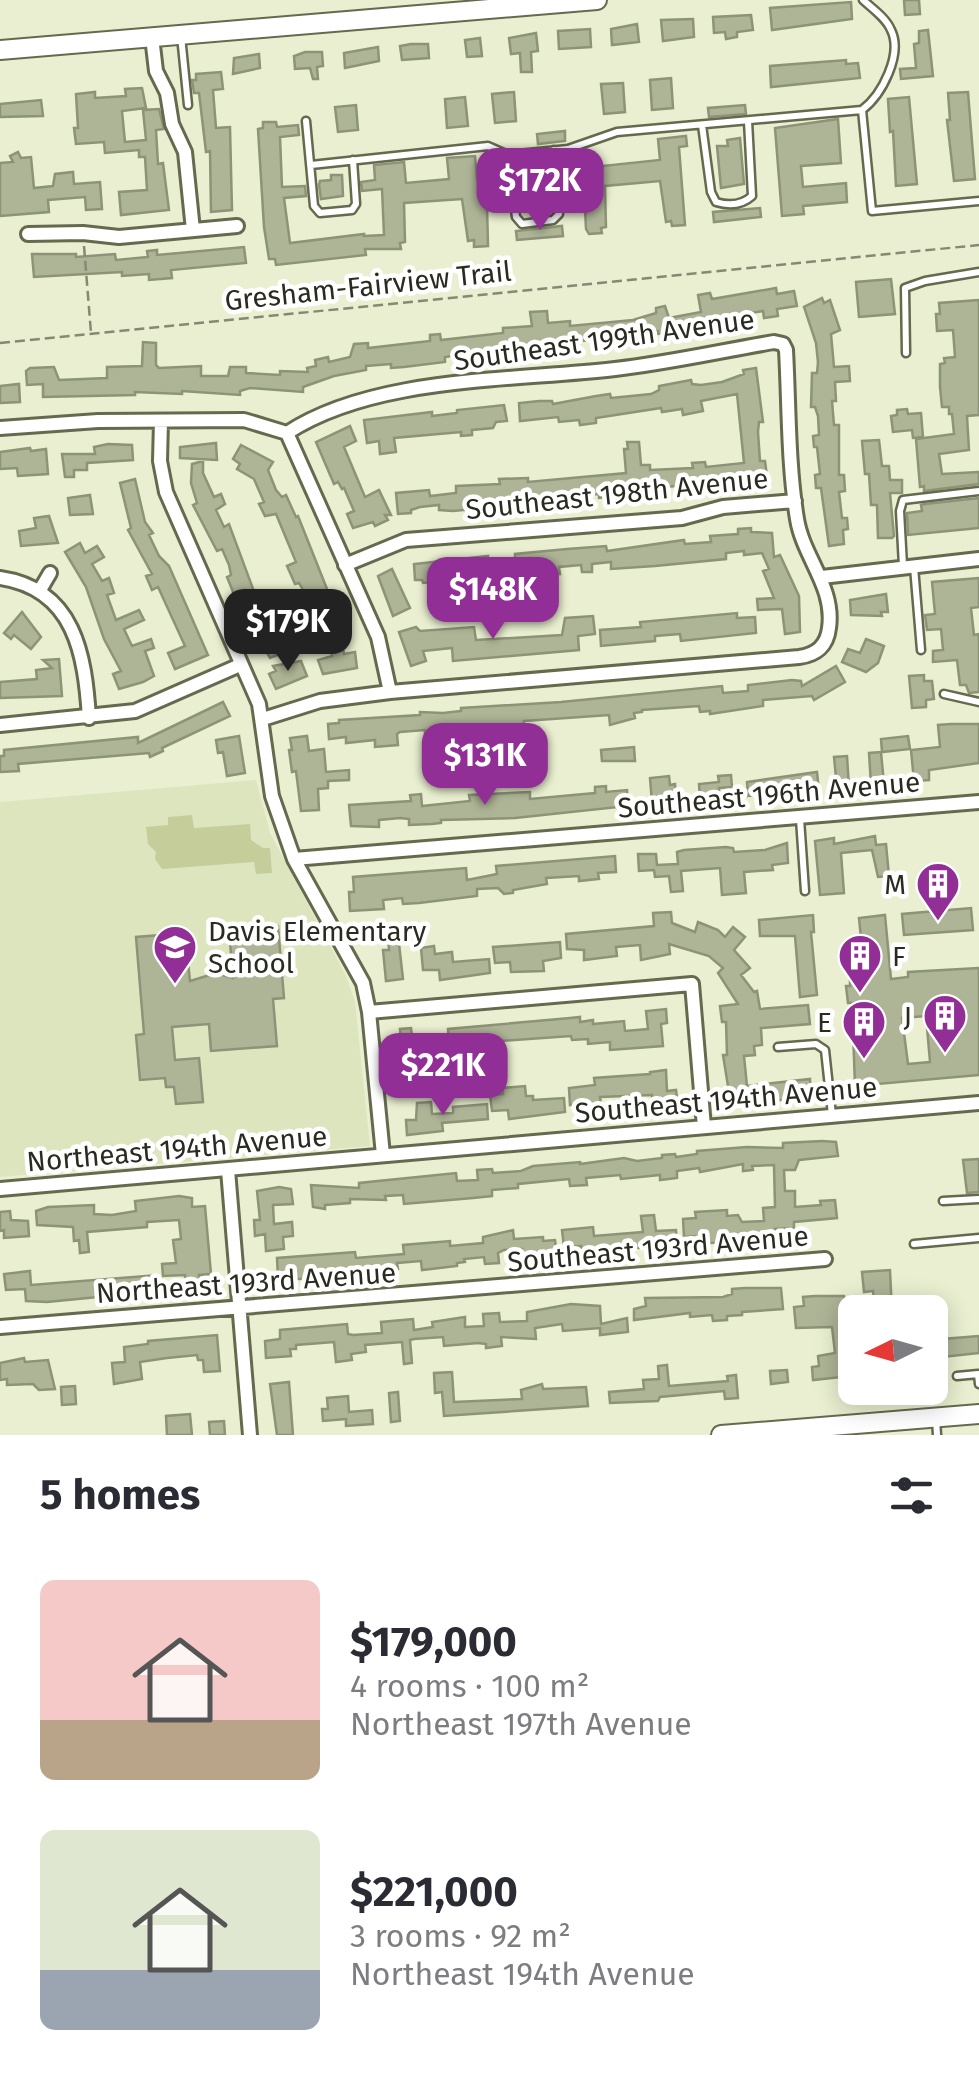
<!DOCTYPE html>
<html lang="en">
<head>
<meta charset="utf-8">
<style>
	body { margin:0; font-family:"Fira Sans",sans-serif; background:#f2f2f3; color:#2b2b33; height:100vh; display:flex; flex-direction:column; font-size:38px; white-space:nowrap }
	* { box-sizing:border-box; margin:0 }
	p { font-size:32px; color:#7c7c81 }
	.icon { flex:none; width:55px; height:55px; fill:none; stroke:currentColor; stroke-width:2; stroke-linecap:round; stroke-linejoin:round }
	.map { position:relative; height:1435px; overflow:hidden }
	.drawer { display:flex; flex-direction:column; background:#fff; flex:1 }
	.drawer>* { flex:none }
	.needle { width:65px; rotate:265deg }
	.controls { position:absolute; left:838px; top:1295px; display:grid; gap:20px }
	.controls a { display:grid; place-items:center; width:110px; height:110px; border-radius:15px; background:#fff; box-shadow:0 5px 25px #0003; font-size:50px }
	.price { position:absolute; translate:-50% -85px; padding:0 22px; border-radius:20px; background:#922f96; color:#fff; font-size:32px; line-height:65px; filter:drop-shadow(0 2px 5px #0008) }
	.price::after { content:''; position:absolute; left:50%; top:60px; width:30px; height:22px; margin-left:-15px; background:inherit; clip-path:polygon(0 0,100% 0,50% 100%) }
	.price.on { background:#222; color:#fff }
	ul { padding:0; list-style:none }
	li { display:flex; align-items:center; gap:30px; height:250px; padding:0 40px }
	li span { display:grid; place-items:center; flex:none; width:280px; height:200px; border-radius:15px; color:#555 }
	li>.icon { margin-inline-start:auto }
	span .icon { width:120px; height:120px; fill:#fffc; stroke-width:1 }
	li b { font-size:42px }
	h2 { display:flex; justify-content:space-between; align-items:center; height:120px; padding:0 40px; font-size:42px }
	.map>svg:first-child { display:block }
	.built { fill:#dde5bf }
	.green { fill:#c5ce9b }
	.building { fill:#aeb496; stroke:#8d9376; stroke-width:2.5; fill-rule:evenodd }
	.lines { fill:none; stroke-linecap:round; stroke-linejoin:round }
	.lane-casing { stroke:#656a4e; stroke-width:11 }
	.street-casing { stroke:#656a4e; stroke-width:18 }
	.secondary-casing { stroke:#656a4e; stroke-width:22 }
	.path { stroke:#858974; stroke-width:2.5; stroke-dasharray:10 5; stroke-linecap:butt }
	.lane { stroke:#fff; stroke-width:6 }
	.street { stroke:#fff; stroke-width:12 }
	.secondary { stroke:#fff; stroke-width:18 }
	.labels { text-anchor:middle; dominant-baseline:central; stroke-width:9; stroke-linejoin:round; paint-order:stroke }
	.street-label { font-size:28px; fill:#282b1f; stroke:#fff }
	.poi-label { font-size:28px; fill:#282b1f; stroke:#fff; text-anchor:end }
</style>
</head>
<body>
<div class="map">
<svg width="979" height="1435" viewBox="0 0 979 1435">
	<rect width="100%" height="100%" fill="#e9efd0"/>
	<!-- built -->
	<path class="built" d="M256,780L270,833L346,976L355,1002L370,1146L0,1177V802Z"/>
	<!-- green -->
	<path class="green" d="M192,815L194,828L250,824L251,840L263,848H270L272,873L256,874L254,862L162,869L155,859L156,852L148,844L146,827L168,825V817Z"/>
	<!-- building -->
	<path class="building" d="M904,0H919L920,14L905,15Z
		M851,2L852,19L772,30L770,8Z
		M751,15L753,30L737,32V37L726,39L725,32L714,33L713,17Z
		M693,19L694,37L663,41L661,20Z
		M637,24L639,42L612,45L611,29Z
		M590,29L591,47L559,49L558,31Z
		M928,30L933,76L901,79L900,69L916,68L914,44L919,43V31Z
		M536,33L538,51L531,52L532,72H521L520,53L511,54L509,38Z
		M480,38L482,56L467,57L465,40Z
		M411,44H428L429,58L402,60L400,46Z
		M378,47L379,61L345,68L344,53Z
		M305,52H322L323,66L317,67L318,79H313L310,68L295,69L294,56Z
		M259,54L260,68L233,74L234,58Z
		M846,60V64L858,63L860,78L771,87L770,66Z
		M221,72L223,89L213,90L216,128L230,127L232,210L211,212L210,151L206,152L199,93H194L192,80H196V74Z
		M671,78L673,108L652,110L650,80Z
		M623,83L625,112L604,114L601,84Z
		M142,88L146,108L122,111L125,142L146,140L143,110L159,109L164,129L156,130L158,164L163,163L169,210L121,215L119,192L147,190L145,157H139V150L105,153L104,142L76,144L74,128H78L76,94L95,92V98L126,96L125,89Z
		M514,92L516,121L495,123L492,94Z
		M968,92L975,179L954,181L947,120H950L948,93Z
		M465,97L468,126L447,128L445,99Z
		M909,97L917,184L896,186L893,131L890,132L888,99Z
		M41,100L43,116L0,117V104Z
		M356,105L358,130L338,132L335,107Z
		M745,105L746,114L709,117L708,108Z
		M838,119L841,163L801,166L803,187L846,183L847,202L803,206L804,214L782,216L775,128Z
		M263,122H276L277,127L298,125L299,135L280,137L282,187L305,186L306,196L284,198L290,243L364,234V236L384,235L382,189L362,191L361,182L375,180L374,165L404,162L406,183L449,179L447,158L475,156L477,179L482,178L487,205L488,246L474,247V240L468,241L462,199L404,203L405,242L400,243L401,249H365L366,255L276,265L275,259H269L264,227L258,129L263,128Z
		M565,131V141L538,144L537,134Z
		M686,136L687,146L679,147L685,225L672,226L671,221L666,222L660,181L605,186L606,227L601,228L602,233L589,234L586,229L583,168L660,160L658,139Z
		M740,138L744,184L721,188L717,146H728L727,140Z
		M18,152L21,158L31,157L34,188L53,186L55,174L73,172L74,184L100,182L102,209L86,210L85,197L48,200L49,212L0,216V163L13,162L10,156Z
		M544,165L547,206L523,210L520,173L531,172L530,166Z
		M331,175H342L343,196L321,199L319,185L320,181L331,180Z
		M760,208L761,217L714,222L713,212Z
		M562,226L563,236L517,240L516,231Z
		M244,247L246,263L171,270L172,278L149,280V274L122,276V272L34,277L32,254H76V257L115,254L116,260L148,257L147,251L157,250V255Z
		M891,279L895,314L859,317L856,282Z
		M776,288L777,294L794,291L797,306L777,309L778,316L764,318L763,311L745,314L735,318V322L679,332L658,334V331H648L631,334L608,340L609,344L596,345L595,340L577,341L578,344L570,345V349L556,351L555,344L536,346L528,348V353L514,354V348L495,350L486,353V357L472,358V353L445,357V362L404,367L391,368V364L366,366V370L334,376L303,387V392L250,388L240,391V395L182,391V394L135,392V395L43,397V384L27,385L26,371L30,368L54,367L59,380L107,378V367L142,366L143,342L156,343V365L159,368L201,366V376H228L230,367H246V373L280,375V371L308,372L307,368L316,366L315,360L328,357L329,362L350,357L354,344L368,343V348L430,341V335L440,334L441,340L503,333V328L532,326L530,312L547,311L548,323L570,321V326L633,320L656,313V308L665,306L669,318L701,312L698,295L710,293L712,299Z
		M822,298L824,303L830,300L840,330L831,334L834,367L849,366L850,381L835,382L836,401H832L834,425H839V475H844L845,491L839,492L842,518H847L848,529L843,530L844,544L829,546L821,488H816L815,475L820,474L817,447H814L813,436L819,435L818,416L815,407H811L812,373H817L818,362L816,343L804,307Z
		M979,300V415L967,416L969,450L939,454L942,474L979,472V484L924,491V486L920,487L916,439L954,434L952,414H949V407H942L940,387V364L945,363L944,358L955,357L953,330L937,331L936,314H940L939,303Z
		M756,368L763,422H759L758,432L760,461H765L767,476L753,477V480L652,488V492L634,495L599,498V494L572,496V500L558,501V497L532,500V504L502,506L501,502L474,504L475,509L453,511L439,510V505L420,507L411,510V513L398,514L396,493L429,490L430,496L456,493V486L500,484L499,479L528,478V482L626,473L624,449H628L627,442H639L641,465H650V470L693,468L692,463L705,462L706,467L744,463L737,394L701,401L703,411L683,415L682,409L662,412L661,408L596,418V423L580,425L579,420L559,422L558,417L520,421L519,403L539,401H552L553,404L596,396L610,394L611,398L651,394L659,390V386L691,380L692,384L701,385L722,382L744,374L743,370Z
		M19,384L20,402L0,403V386Z
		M504,405L507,421L496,422L493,428L472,430V435L461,436V432L394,438L396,452L380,454L379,441L367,443L364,420L432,412V416L457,413V410Z
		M907,409L908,414L921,413L923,437L913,438L912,430L893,432L891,416L897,415V410Z
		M350,426L356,441L344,447L365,497L379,490L391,515H385L388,520L375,526L373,522L353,528L347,514L354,511L344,488L342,489L338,482L334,484L316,442Z
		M879,440L882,466H889L890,480H902V493H890L894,536L892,538H878L877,505H871L869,474H865L862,441Z
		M216,443L217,460L180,458V447Z
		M108,444L132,445L133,460L87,463V470H74V477H65L62,454H95L94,447Z
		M241,445L273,462L268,470L276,490L282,497L286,495L296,517L298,516L327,589L321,592L328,609L334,617L338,615L344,628L317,637L311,623L316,621L303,590L299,583L295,584L287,566L296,562L276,514L265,516L259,504L264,502L254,479L237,469L240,464L233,459Z
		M30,448L31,451L46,449L48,474L18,476L17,468L0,469V452Z
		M203,461V473L214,497L221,494L225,504L216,510L224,527L229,524L265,621L270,619L285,652L270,658L259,639L255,641L238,604L227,577L231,575L229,565L222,549L217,551L193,505L197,503L191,483L192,464Z
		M135,479L145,522L153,533L149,535L159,556L169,566L208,655L175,669L168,653L185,646L158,587L152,590L146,576L152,574L128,530L131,528L120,483Z
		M90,495L93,514L70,515L68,498Z
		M979,498V528L908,535L907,513L922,511L921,505L925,504Z
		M49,516L58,543L21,546L19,531L36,528L34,518Z
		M751,528V532L772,533L774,557L780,555L799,596L800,632L785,634L782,609L758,610L757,599L774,598L763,571L769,569L762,553L744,555V551L726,553V559L655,566L611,569V562L592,564V572H582L581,565L559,567L560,574L467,581V578L423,583L422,580H415L414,564L488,556V563L506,562L515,559V554L567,549L606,546L607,551L684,540L685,544L711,542L710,536L738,534V529Z
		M80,543L85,553L97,546L104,557L92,564L102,581L109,578L114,593L107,595L116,620L139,610L144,620L124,629L132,646L151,639L154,648L145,651L154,676L143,682L119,689L113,674L121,671L104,639L86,587L65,552Z
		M392,569L410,608L393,616L378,576Z
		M979,578V607L971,608L974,635L979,634V692L969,693L966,685H960L957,660L933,662V651L943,650L941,629L927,630L925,615L935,614L932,582Z
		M886,594L888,612H881L882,616L851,615L850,600Z
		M22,612L41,637L31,649L14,635L11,639L4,633Z
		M737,613V618L755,617L756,633L681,641L680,634L655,636V641L601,646L600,630L641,627L640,622Z
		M593,616L595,634L578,636L579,650L453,661L452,648L423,651L426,661L411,666L399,632L416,627L420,631L474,627L476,640L562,635L565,618Z
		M866,639L884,646L878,663L866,672L842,662L848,649L860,653Z
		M343,648L344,654L355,652L357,668L323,674L318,660L332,656L331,650Z
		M59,659L62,696L0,698V682L37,679L36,670L52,668L43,660Z
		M301,661L307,676L276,689L269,674L276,671L273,666Z
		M836,666L845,682L814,700L812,696L763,700V706L710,714V711L700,712L699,706L642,710V712L634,713L635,718L610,725L609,715L524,721L523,728L486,733L466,734L465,728L436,730V735L425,736V730L400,732L397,734L398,745L375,747V740L346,743V737L329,739L328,724L339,723V720L420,715V712L443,713L461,711V708L561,702L722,686L723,693L748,691V685L792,680L801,681L802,686Z
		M924,675V681H932L934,699L926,700V707L912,708L909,676Z
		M223,702L230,716L162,748L163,751L150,757L149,753L18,764L19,771L0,772V756H4V750L138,737V743Z
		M951,724H979V763L929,770V780L914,781L911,750L940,747L938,725Z
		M239,736L245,773L227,776L223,752L218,753L216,740Z
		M307,736L309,751L324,749L326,772L349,770V780L328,781V788L318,789L319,810L301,811L296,771L292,772L289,750H292L290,738Z
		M908,736L910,749L882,752L881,739Z
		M634,747L635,761H602L601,750Z
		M881,752L884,784L871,785L869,753Z
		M847,756L849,787L837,788L834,757Z
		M517,757L518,771L501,772V758Z
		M817,772L819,791L748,796L747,782Z
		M731,775L732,787L719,788V798H700L699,784L719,782L718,776Z
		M669,776L670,785L675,784L676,799L652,803L650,778Z
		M606,786V792L627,790L628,806L515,818L441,820V823L432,824L409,825V819L400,818L379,820V827L351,826L349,805L411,801L410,795L421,794L422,806L470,801L469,795L530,792V799L595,793V787Z
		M875,836L876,845L886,844L889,876L878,877L872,850L841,853L844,893L820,895L815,841L834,838V844Z
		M787,843L788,863L772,865L773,870L744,872L746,893L722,895L720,868L681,871L683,891L671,892L669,876L655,877L654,870L639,871L638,854H656L657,865L678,864L677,852L684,850L726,847L733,848L734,852L765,850Z
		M615,856L616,872L598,873L599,879L579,881V876L546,878L547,884L513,890V893L504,894L498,888L477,889V896L419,903L403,904L402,898L383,900L384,909L350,911L349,892H354L353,877L466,868L467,880L497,874L496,866Z
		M971,908L973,930L904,935L902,914Z
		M671,912L672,923L695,932L698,922L718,930L725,937L733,927L745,937L734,950L750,968L741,975L754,992L757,991L760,1009L808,1005L810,1024L761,1028L762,1045L754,1046L755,1055L744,1056L747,1086L810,1079L811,1097L731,1105L723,1055H727L726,1022H722L720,1006L738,1004L718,973L723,968L709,956L669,944L670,954L641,960L640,945L616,947L617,956L584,960V950L567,949L566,934L654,926L653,913Z
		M813,915L814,932H811L817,995L800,997L795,936H760L759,920Z
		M885,915L891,979L908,977V972L979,968V1075L855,1086L852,1003H848L846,986H850V980L865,979L859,918ZM926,1016L930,1062L908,1064L902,1018Z
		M278,926L284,998L273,999L277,1046L211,1051L209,1024L172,1027L175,1060L199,1058L203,1102L176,1104L174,1087H166L165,1078L140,1080L136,1035L144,1034L136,937L185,933L190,981L216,973L233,978L229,930Z
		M398,935L403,979L386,981L383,950H389L388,936Z
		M560,942L561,958L543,961L544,971L511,972L510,962L495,963L493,947Z
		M434,946L435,954L452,952L453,962L489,959L490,973L440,980L439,970H423L421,948Z
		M666,1009L667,1023L661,1024L663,1046L610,1050V1042L588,1044V1039L572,1040L571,1036L501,1041V1046L474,1048L473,1043L449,1045L448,1029L570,1018L580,1017V1022L593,1020V1024L624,1021L625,1031L648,1029L646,1011Z
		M411,1028L419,1095L404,1096L398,1042H401L400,1029Z
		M666,1070L667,1091L676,1090L678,1105L654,1108L652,1095L600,1097L602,1111L587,1112V1103L570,1105L569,1088L595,1085L594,1078L650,1074V1072Z
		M525,1086L526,1096H533V1100L564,1098L565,1112L509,1119L508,1110L492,1111L490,1095L503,1094V1088Z
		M431,1102L432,1114L453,1113V1107L487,1104L488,1119L442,1123L443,1131L407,1135L406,1120H416L417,1103Z
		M822,1141L836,1142L838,1156L799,1160L795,1170H784L785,1191H795V1207L821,1205L820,1201L835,1200L837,1218L794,1222V1228L775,1229L776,1237L701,1244L700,1236L684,1237L683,1219L696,1218L695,1212L727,1210V1216L738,1215L742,1222L764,1221L763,1208L775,1207L774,1165L752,1166L753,1170L743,1171V1164L700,1172L699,1168L677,1171V1178L660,1180V1175L621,1179L620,1175L586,1178L587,1185L570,1186L569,1179L518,1184V1188L492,1190V1196L473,1198L404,1204L403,1195L385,1196L386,1200L350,1199V1203L325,1205V1209L313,1207L311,1185L359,1188V1183L456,1173L457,1181L478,1180L477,1170L492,1169L493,1173L521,1171L533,1166L580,1162V1164L624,1158L637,1161L662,1158V1155L675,1154L676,1157L697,1154V1151L747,1147L783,1148V1143Z
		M979,1159V1192L967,1193L963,1160Z
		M279,1187L291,1189L293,1204L273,1205L274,1224L292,1222L293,1236L283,1237L284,1249L266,1251L265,1234L255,1236L254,1220H260L257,1191Z
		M179,1196L192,1198V1207L205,1206L211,1274L199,1275L201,1291L186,1293L185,1275L163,1276L162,1264L176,1263L173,1240L181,1239L179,1220L147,1222V1227L87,1232L89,1252L80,1253L79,1240L74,1241L73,1227L37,1225L36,1211L48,1207L94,1205V1214L112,1215L136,1211L135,1201Z
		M10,1211L11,1220L28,1221L29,1236L4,1238V1230L0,1231V1212Z
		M654,1215L656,1231L676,1230L677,1245L595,1251L596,1254L582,1256L581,1246L564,1247L562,1230L593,1227L594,1236L643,1232L641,1216Z
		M513,1230L514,1239L543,1237V1241L555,1240L557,1255L523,1258L522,1249L504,1250L498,1253L499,1263L485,1264L484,1257L464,1259L465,1262L457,1263V1266L422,1270L421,1261L397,1263L398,1269L386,1272L341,1274V1271L313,1274L301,1279H278L277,1258L355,1252L356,1258L404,1254L403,1245L450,1241V1246L483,1243V1237Z
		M890,1270L892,1312H875L873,1291L864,1292L862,1272Z
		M30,1271L31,1285L158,1275L159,1291L47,1302L26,1301L25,1289L6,1290L4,1274Z
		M745,1288H781L783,1309L742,1312V1315L727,1316V1320L713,1321L712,1315L690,1317V1313L634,1320V1309L646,1306L645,1298L723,1297L732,1294V1289Z
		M815,1296H844L851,1355L841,1356L842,1377L813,1380L812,1367L819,1366L818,1356L835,1353L832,1327L796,1328L794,1307L804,1306L803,1297Z
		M571,1304L600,1306L601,1324L627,1318L628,1332L600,1335V1328L563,1331L562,1324L535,1328L536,1339L501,1337L502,1346L486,1348V1344L478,1343L444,1346L443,1337L414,1339L410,1340L412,1363L404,1364L402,1342L365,1345L366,1352L351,1354L352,1360L336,1362L334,1342L296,1345V1349H290L291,1356L266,1358L265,1341L280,1339V1330L347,1324L348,1334L353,1335L382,1333L381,1322L413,1319L414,1330L433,1327L432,1322L465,1317V1327L484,1326L483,1314L499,1313L500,1322L527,1321V1312Z
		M217,1335L220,1371L204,1372L203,1360H198L197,1355L167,1358L140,1362L142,1379L114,1384L112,1363L125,1362L124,1347L148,1344V1341Z
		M979,1336V1353L942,1357L945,1394L930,1396V1340Z
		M24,1358L25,1362L48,1360L55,1389L39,1390L33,1384L7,1385V1379L0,1380V1363Z
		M667,1365L669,1386L728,1381L727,1376L736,1375L738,1398L725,1399L724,1391L660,1397L658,1401L610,1403L609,1392L644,1389L643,1380L659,1379L658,1366Z
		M787,1370L788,1382L771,1384L770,1371Z
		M452,1372L454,1402L522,1399L521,1390L542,1384L543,1389L586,1387L588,1406L444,1416L442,1392L435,1393L434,1373Z
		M289,1382L293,1435H277L270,1384Z
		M75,1386L76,1404L62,1405L61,1387Z
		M398,1392L400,1421L391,1422L389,1393Z
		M348,1396L349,1412L372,1410L373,1424L346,1426V1419L323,1421L322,1409H328L327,1398Z
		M190,1414L192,1435H167L166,1416Z
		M224,1421L225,1435H210L209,1422Z"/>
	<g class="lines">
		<defs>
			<path id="lane" d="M863,0C873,9 886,18 891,30C903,54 882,95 862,110L872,211L979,201
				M181,36L188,105
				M306,121L314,206L320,213L352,210L356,204L353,160
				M702,125L711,192L716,202C729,206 742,205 752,196L748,121
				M508,155L516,217L522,224L553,220L559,214L554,150
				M311,165L488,146L508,155L568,149L617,132L862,110
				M906,353L905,288L925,281L979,272
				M903,566L900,511L903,500L979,491
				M914,567L921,650
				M944,694L979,702
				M800,819L805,891
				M778,1047L816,1044L825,1050L832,1115
				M943,1201L979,1199
				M914,1244L979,1238
				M957,1376L978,1374L979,1384
				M936,1419L937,1435"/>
			<path id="street" d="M152,37L156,71L167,93L172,124L185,152L193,230
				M28,234L83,233L119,237L237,226
				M161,421L160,461L166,492L259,704L272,796L294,859L363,983L369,1012L383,1155
				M0,428L98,421L244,420L287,433
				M287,433L378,637L390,692
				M345,565L406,540L682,518L723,507L795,501
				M822,577L979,559
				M0,578C75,589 85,655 89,718
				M40,590L50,573
				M263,719L320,701L390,692L799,657C816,655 827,646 829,628C835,587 803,557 797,519C788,464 789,405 786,350L783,344L774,342C721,351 668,363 615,369C513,381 374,376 287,433
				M0,725L135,711L240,665
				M294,859L979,802
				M369,1012L692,984L704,1127
				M228,1170L250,1435
				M0,1189L979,1103
				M0,1327L825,1259"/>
			<path id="secondary" d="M0,50L597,0
				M721,1435L979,1414"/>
		</defs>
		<!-- lane casing -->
		<use href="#lane" class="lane-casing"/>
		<!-- street casing -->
		<use href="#street" class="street-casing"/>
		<!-- secondary casing -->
		<use href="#secondary" class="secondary-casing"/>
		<!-- path -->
		<path class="path" d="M84,246L91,333
			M0,343L979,245"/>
		<!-- lane -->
		<use href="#lane" class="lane"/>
		<!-- street -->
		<use href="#street" class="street"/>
		<!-- secondary -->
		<use href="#secondary" class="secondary"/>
	</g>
	<!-- icons -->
	<defs>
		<symbol id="building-pin" viewBox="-11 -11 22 30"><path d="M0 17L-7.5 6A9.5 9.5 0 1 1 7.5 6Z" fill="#922f96" stroke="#fff"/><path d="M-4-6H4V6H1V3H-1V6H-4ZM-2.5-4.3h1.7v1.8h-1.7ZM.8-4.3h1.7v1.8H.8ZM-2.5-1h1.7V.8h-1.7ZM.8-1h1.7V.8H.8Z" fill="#fff"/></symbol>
		<symbol id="school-pin" viewBox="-11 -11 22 30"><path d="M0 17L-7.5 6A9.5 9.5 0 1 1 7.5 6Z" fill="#922f96" stroke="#fff"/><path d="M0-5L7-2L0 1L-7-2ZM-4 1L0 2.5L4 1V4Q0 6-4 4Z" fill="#fff"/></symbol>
	</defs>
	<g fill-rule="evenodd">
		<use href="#building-pin" x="913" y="859" width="50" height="68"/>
		<use href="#school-pin" x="150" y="922" width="50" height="68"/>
		<use href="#building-pin" x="835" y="931" width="50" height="68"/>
		<use href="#building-pin" x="920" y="991" width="50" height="68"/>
		<use href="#building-pin" x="839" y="997" width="50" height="68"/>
	</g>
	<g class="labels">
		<!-- street labels -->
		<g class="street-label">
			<text transform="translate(368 286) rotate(-6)">Gresham-Fairview Trail</text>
			<text transform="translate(604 340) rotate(-8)">Southeast 199th Avenue</text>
			<text transform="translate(617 494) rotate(-6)">Southeast 198th Avenue</text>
			<text transform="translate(769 795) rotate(-5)">Southeast 196th Avenue</text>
			<text transform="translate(726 1100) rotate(-5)">Southeast 194th Avenue</text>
			<text transform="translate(177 1149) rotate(-5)">Northeast 194th Avenue</text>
			<text transform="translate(658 1249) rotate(-5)">Southeast 193rd Avenue</text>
			<text transform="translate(246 1283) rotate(-4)">Northeast 193rd Avenue</text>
		</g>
		<!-- poi labels -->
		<g class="poi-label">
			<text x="906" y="884">M</text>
			<text x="208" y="931" text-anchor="start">Davis Elementary<tspan x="208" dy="32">School</tspan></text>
			<text x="892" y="956" text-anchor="start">F</text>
			<text x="912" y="1016">J</text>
			<text x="832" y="1022">E</text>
		</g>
	</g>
</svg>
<div class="controls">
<a><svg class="needle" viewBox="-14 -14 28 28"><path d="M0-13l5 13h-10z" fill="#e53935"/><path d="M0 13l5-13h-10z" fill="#7c7c81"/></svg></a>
</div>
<b class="price" style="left:540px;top:233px">$172K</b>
<b class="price" style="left:493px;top:642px">$148K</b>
<b class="price on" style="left:288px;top:674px">$179K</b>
<b class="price" style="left:485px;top:808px">$131K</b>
<b class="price" style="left:443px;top:1118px">$221K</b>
</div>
<section class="drawer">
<h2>5 homes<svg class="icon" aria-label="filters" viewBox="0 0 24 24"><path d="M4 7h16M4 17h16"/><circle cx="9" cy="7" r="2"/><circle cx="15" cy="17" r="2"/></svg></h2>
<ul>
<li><span style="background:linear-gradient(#f6c9c9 70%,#b9a48a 0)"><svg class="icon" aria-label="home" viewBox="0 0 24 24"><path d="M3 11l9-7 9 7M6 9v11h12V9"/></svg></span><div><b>$179,000</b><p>4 rooms · 100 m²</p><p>Northeast 197th Avenue</p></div></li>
<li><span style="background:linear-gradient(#dfe7d0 70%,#9aa5b1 0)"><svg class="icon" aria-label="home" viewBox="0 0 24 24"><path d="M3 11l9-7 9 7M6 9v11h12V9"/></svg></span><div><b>$221,000</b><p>3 rooms · 92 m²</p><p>Northeast 194th Avenue</p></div></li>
</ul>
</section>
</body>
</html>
